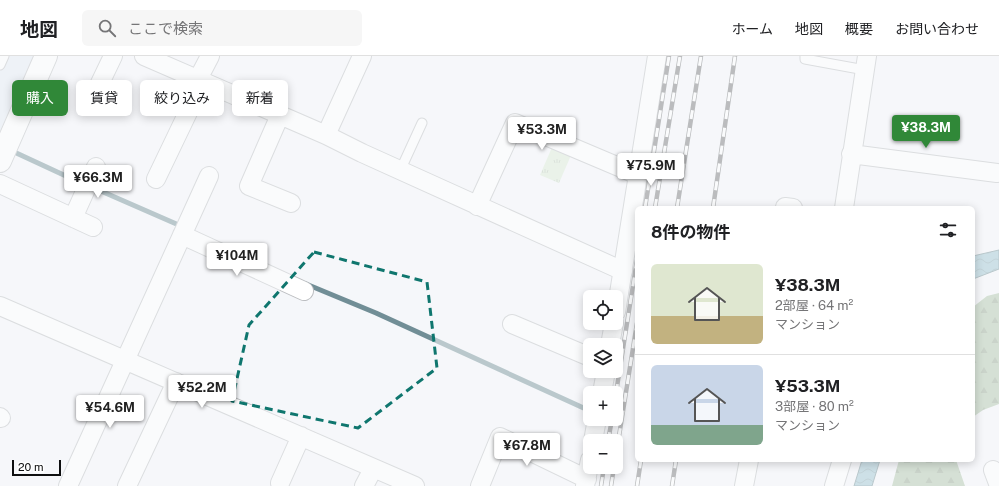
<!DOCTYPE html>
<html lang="ja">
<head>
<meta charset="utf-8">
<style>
	body { margin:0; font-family:"Public Sans","Noto Sans JP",sans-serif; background:#f6f6f6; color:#202124; height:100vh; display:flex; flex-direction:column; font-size:15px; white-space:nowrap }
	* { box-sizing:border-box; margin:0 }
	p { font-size:13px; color:#757577 }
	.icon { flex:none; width:22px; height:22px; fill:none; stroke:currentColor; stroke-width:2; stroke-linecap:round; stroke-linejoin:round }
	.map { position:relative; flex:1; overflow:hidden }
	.details { position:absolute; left:635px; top:150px; width:340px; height:256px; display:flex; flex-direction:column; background:#fff; border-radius:6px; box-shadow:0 2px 10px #0003 }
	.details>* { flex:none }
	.banner { position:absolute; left:12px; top:24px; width:380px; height:36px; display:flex; gap:8px }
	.buttons { position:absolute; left:583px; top:234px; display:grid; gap:8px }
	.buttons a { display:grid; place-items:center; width:40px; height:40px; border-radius:6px; background:#fff; box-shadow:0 2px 10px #0003; font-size:20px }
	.scale { position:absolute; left:12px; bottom:10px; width:49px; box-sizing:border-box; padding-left:4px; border:2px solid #0e0f10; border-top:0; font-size:11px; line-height:14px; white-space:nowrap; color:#0e0f10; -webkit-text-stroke:3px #fff; paint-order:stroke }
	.price { position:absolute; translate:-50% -34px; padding:0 9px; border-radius:4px; background:#fff; color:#222; font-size:13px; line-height:26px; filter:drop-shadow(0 1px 2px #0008) }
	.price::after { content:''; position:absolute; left:50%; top:24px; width:12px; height:9px; margin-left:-6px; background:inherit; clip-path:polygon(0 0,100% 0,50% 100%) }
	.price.on { background:#308838; color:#fff }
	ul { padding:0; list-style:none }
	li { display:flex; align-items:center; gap:12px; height:100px; padding:0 16px }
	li+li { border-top:1px solid #e0e0e0 }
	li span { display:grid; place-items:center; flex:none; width:112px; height:80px; border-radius:6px; color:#555 }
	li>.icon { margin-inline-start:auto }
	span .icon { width:48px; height:48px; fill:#fffc; stroke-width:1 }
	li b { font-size:17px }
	h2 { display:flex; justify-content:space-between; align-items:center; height:48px; padding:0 16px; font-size:17px }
	.tag { padding:0 14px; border-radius:6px; background:#fff; box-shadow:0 2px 10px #0003; font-size:14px; line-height:36px }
	.tag.on { background:#308838; color:#fff }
	header { display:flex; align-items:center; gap:24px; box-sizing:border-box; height:56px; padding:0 20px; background:#fff; border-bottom:1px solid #e0e0e0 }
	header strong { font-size:19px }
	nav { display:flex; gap:22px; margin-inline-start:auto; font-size:14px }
	.search { width:280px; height:36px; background:#f6f6f6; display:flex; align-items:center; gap:10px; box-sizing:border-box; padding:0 14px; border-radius:6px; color:#757577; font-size:15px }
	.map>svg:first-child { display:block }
	.built { fill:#e5ebf4 }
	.forest { fill:url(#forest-firs) }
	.park { fill:url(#park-tufts) }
	.water { fill:url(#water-waves); stroke:#718e96 }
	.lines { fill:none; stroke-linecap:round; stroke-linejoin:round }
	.stream { stroke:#718e96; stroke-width:5 }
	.lane-casing { stroke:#bcbec1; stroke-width:11 }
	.street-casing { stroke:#bcbec1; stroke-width:20 }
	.secondary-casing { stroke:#bcbec1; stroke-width:24 }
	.lane { stroke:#fff; stroke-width:9 }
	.street { stroke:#fff; stroke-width:18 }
	.secondary { stroke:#fff; stroke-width:22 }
	.rail-casing { stroke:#737476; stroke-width:4.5 }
	.rail { stroke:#fff; stroke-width:3; stroke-dasharray:9; stroke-linecap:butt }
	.marked { fill:none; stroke:#0f766e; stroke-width:3; stroke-dasharray:8 5; stroke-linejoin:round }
</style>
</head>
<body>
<header>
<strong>地図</strong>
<div class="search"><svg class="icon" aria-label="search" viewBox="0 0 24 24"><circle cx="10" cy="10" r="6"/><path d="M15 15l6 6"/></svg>ここで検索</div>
<nav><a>ホーム</a><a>地図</a><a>概要</a><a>お問い合わせ</a></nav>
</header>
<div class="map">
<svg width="999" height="430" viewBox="0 0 999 430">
	<defs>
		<pattern id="forest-firs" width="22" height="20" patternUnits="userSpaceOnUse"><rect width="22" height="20" fill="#aec4a8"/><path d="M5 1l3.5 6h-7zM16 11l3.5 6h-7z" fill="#94a790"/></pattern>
		<pattern id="park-tufts" width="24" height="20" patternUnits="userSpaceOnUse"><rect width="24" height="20" fill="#dbebd6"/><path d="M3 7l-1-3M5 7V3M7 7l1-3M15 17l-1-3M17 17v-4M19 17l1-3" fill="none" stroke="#bbc8b7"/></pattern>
		<pattern id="water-waves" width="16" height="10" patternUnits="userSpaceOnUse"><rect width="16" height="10" fill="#9cc4d0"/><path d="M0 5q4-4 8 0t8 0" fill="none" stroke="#85a7b2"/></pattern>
	</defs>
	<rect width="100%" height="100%" fill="#f5f7fa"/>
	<!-- built -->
	<path class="built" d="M0,0H34L0,75Z"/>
	<!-- forest -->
	<path class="forest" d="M999,237V348L983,354L973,361V251L987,240Z
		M899,404H956L965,430H892Z"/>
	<!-- park -->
	<path class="park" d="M553,89L572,97L559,127L540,119Z"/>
	<!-- water -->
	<path class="water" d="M999,194V213L973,223V200Z
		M862,404H880L872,430H854Z"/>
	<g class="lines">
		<!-- stream -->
		<path class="stream" d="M12,95L81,127
			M94,132L181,170
			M306,228L376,257L588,354"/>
		<defs>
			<path id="lane" d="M805,0V3L865,14
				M0,9L4,0
				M400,115L422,67"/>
			<path id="street" d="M144,0L326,79L362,97L623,215
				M198,23L210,0
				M90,48L113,0
				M280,59L249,130L291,147
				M326,79L362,0
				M851,98L997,117
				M156,123L203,25
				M0,128L93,171
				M477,150L515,67L638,119
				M785,151L793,152
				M844,152L867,0
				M73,162L96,111
				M182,179L304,235
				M0,250L415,430
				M616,256L657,0
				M512,268L590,301
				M610,289L614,267
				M602,337L606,315
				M0,361L1,362
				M593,385L597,363
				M993,414L999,430
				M280,427L301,380
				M68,430L209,120
				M127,430L176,326
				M364,430L373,413
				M480,430L500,381L587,423
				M585,430L590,404
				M744,430L749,404
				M834,430L842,404"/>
			<path id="secondary" d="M0,105L46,0"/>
		</defs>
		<!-- lane casing -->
		<use href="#lane" class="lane-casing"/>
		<!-- street casing -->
		<use href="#street" class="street-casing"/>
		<!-- secondary casing -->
		<use href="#secondary" class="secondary-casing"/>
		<!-- lane -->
		<use href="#lane" class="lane"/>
		<!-- street -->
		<use href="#street" class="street"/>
		<!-- secondary -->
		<use href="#secondary" class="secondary"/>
		<defs>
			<path id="rail" d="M645,152L669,0
				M655,152L680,0
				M677,152L701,0
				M713,152L735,0
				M616,337L637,204
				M608,385L612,363
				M616,399L637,267
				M601,430L604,411
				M611,430L614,411
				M637,430L641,404
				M672,430L676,404"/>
		</defs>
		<!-- rail casing -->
		<use href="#rail" class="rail-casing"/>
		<!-- rail -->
		<use href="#rail" class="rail"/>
	</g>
	<!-- marked area -->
	<path d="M0 0H999V430H0ZM314,196L427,226L437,312L358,372L232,345L249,269Z" fill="#f5f7fa" fill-opacity=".55" fill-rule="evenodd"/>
	<path class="marked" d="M314,196L427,226L437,312L358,372L232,345L249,269Z"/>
</svg>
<div class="buttons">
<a><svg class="icon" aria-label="locate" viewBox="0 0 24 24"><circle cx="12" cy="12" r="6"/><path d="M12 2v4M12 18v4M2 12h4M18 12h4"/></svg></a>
<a><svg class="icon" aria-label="layers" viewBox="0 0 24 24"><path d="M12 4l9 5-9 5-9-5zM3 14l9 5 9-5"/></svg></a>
<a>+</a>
<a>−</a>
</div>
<div class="scale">20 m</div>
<b class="price on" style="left:926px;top:93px">¥38.3M</b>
<b class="price" style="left:542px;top:95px">¥53.3M</b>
<b class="price" style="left:651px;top:131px">¥75.9M</b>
<b class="price" style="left:98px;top:143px">¥66.3M</b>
<b class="price" style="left:237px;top:221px">¥104M</b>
<b class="price" style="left:202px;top:353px">¥52.2M</b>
<b class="price" style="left:110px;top:373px">¥54.6M</b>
<b class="price" style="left:527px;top:411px">¥67.8M</b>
<div class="banner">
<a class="tag on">購入</a>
<a class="tag">賃貸</a>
<a class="tag">絞り込み</a>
<a class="tag">新着</a>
</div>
<section class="details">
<h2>8件の物件<svg class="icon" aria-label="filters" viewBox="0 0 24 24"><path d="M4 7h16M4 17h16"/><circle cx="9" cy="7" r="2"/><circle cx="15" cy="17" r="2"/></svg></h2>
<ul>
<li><span style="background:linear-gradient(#dfe7d0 65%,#c2b280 0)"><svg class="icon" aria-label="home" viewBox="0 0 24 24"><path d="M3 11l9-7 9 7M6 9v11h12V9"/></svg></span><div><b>¥38.3M</b><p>2部屋 · 64 m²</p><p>マンション</p></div></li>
<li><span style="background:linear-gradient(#c9d6e8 75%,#7fa58c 0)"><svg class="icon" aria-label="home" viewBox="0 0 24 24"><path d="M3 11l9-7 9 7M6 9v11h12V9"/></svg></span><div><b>¥53.3M</b><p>3部屋 · 80 m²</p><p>マンション</p></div></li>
</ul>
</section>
</div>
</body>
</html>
